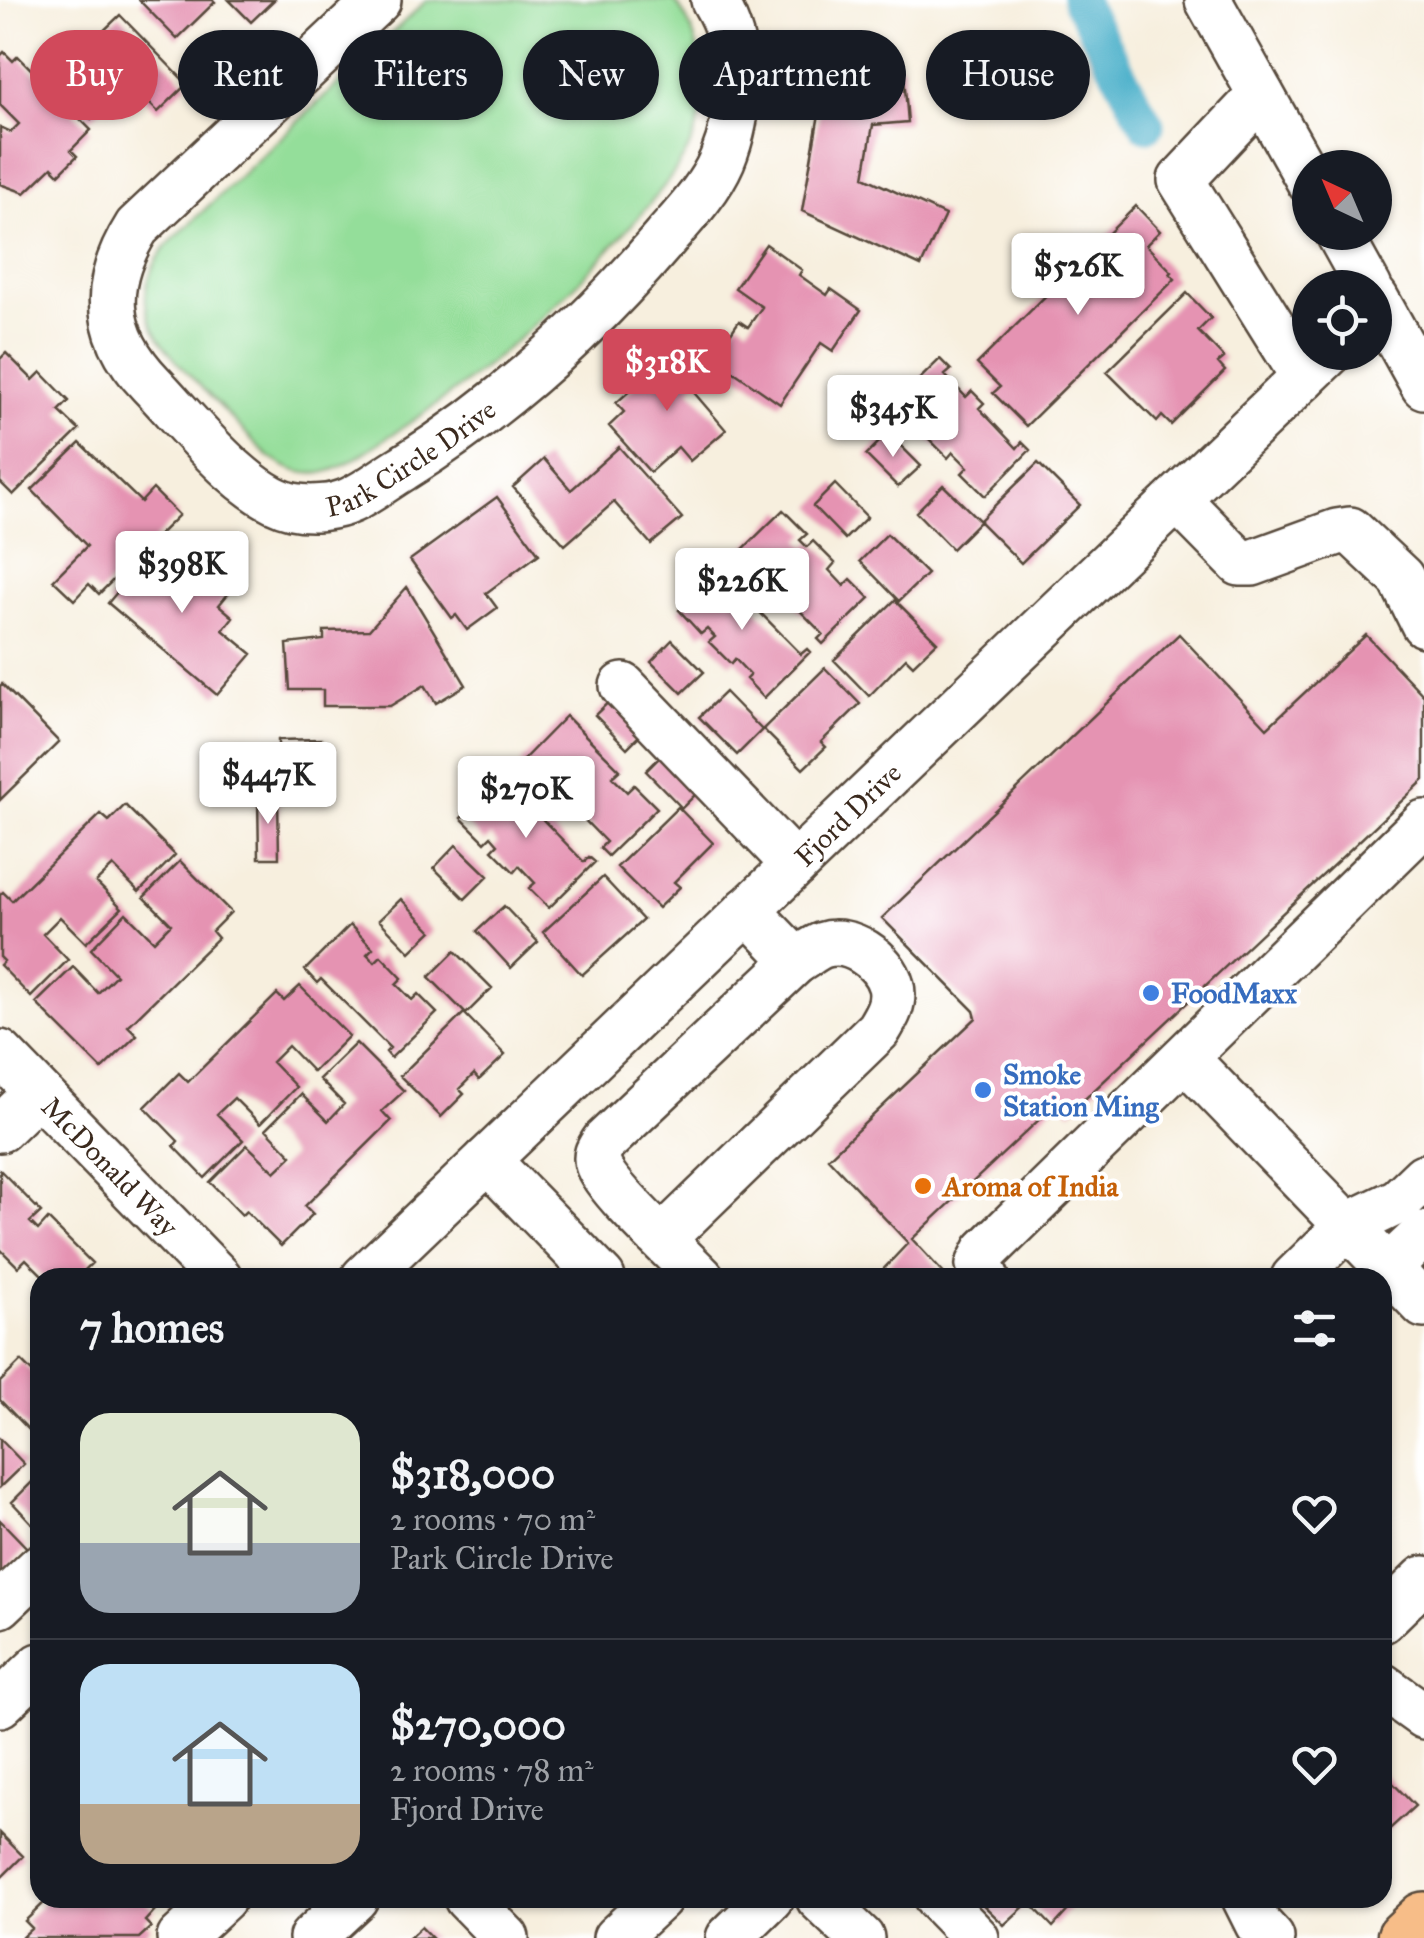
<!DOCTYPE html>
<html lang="en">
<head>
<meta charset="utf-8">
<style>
	body { margin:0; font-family:"IM FELL Great Primer",serif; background:#20242c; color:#f1f3f6; height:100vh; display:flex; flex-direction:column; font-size:38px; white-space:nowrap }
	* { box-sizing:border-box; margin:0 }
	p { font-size:32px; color:#9ea1a6 }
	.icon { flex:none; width:55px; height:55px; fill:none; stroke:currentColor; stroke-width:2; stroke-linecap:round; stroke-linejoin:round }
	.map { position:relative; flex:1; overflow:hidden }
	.drawer { position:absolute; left:30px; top:1268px; width:1362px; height:640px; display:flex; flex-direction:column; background:#171b24; border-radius:30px; box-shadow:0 2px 8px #0004 }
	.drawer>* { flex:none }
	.top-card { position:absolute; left:30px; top:30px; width:1365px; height:90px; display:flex; gap:20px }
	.needle { width:65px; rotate:316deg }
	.buttons { position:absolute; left:1292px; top:150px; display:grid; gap:20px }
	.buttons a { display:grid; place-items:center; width:100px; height:100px; border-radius:50%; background:#171b24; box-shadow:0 2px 8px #0004; font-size:50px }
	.price { position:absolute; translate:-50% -85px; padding:0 22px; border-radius:10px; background:#fff; color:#222; font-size:32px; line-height:65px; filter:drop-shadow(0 2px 5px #0008) }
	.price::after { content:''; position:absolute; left:50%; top:60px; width:30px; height:22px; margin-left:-15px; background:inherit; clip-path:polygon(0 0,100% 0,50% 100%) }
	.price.current { background:#d1495b; color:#fff }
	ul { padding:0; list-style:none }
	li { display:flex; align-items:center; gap:30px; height:250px; padding:0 50px }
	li+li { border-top:2px solid #363941 }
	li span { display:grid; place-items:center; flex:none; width:280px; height:200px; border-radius:30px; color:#555 }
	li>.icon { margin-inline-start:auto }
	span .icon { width:120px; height:120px; fill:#fffc; stroke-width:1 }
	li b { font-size:42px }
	h2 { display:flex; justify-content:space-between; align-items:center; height:120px; padding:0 50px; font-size:42px }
	.pill { padding:0 35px; border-radius:45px; background:#171b24; box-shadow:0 2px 8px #0004; font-size:35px; line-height:90px }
	.pill.current { background:#d1495b; color:#fff }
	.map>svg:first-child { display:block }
	.green { fill:#94de9a; stroke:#68845c; stroke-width:2.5 }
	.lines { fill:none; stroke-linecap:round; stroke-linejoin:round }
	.canal { stroke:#4bb0ca; stroke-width:35 }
	.building { fill:#e593b2 }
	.minor-casing { stroke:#57483b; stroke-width:50 }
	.major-casing { stroke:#57483b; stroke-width:60 }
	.minor { stroke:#fff; stroke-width:45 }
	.major { stroke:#f7bd88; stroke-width:55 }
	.shop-dot { fill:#3f7fe0; stroke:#fff; stroke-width:4 }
	.food-dot { fill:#e8710a; stroke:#fff; stroke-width:4 }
	.labels { text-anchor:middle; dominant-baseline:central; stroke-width:8; stroke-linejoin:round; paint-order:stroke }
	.street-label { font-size:28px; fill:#3b2a1e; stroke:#fff }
	.shop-label { font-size:28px; font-weight:bold; fill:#366cbe; stroke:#fff; text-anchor:start }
	.food-label { font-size:28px; font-weight:bold; fill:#c56008; stroke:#fff; text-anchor:start }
</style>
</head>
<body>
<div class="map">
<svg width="1424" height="1938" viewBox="0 0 1424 1938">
	<rect width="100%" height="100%" fill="#fff"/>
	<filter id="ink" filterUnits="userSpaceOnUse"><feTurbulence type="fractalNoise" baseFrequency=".01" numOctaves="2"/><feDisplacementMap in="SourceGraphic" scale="20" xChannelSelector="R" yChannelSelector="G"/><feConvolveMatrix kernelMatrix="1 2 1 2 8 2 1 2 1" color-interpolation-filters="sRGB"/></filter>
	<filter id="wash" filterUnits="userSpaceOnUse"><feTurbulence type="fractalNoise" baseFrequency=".0048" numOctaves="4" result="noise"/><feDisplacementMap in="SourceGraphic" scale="40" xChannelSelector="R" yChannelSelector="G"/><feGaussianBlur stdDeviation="2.25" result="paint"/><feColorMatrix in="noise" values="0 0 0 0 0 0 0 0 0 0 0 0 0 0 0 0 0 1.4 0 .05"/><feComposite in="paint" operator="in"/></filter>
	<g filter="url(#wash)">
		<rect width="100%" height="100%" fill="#f7efde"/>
		<!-- green -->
		<path class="green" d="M427,0H674C702,36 712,94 694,137C679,172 653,200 628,229C556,310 474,383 382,441C364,452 344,469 322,473C300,476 283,467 267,455C245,433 224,410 202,388C158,343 120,304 168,244Z"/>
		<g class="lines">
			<!-- canal -->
			<path class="canal" d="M1079,0L1147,125"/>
		</g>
		<g id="blocks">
			<!-- building -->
			<path class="building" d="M139,0H213L215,2L177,39Z
				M229,0H274L251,22Z
				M120,15L187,84L158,112L128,82L91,119L43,70L70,43L85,59L100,45L94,40Z
				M4,52L13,61L18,56L91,130L71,150L77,156L59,174L52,167L25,193L0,184V127L11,132L19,124L0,105V56Z
				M903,66L908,122L873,125L864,177L945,215L921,266L802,211L826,74Z
				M1136,206L1160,231L1146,245L1172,272L1170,274L1175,279L1026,426L993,393L1000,387L977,364Z
				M766,244L802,270L799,275L827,295L831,289L861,310L833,351L821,343L780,404L714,358L739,321L748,327L762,307L735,288Z
				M1187,293L1211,318L1198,331L1224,358L1218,363L1225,371L1171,425L1162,416L1157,422L1107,372Z
				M679,347L705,375L690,388L726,430L690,461L678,447L650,472L609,426L624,412L616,403Z
				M6,353L33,380L41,372L69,401L59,411L79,430L13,495L0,482V359Z
				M940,359L951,370L945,375L966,397L972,391L984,403L979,408L1017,448L1022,442L1030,450L985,496L962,473L968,467L953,452L948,458L925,435L931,430L924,423L918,428L894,404Z
				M888,433L921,466L898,487L866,455Z
				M80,443L141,502L153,489L179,515L99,594L89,584L74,600L53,580L87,546L32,490Z
				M619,447L682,518L651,544L614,502L565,545L513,487L544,459L571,490Z
				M1038,463L1080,505L1021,563L979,521Z
				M835,484L867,517L845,539L813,506Z
				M943,485L980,521L952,549L916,512Z
				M497,497L539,554L486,593L497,608L467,630L456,615L452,618L410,560Z
				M783,510L807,534L800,540L807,547L813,541L835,563L829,570L844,586L851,579L870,598L823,644L818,639L823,634L749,559L744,564L736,556Z
				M887,534L927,574L899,601L860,561Z
				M162,539L228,594L219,605L233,617L223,630L252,654L217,695L108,603Z
				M724,565L734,574L728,580L801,654L807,649L810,652L764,698L746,679L750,675L735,659L731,664L709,642L715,637L707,629L701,634L679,610Z
				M407,587L466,685L436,703L425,685L390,706H323V690H290L287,644L324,640V631L369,630Z
				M895,600L937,642L913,665L906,658L869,696L834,660Z
				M1179,634L1267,728L1366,635L1424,696V780L1071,1112L1060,1100L912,1239L948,1278H875L908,1243L828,1158L976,1018L974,1011L882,918Z
				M672,640L704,672L682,693L651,662Z
				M825,668L860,704L821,742L826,747L803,769L763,729Z
				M2,684L59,742L0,800V686Z
				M619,692L651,724L627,748L595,715Z
				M725,692L762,730L737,755L699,717Z
				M566,716L620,770L612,777L627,792L634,785L657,808L608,856L600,848L606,842L563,798L557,803L549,795L555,788L534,767L528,772L520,763Z
				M321,739V799L279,800L278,740Z
				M673,744L709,781L682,808L646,771Z
				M508,772L524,788L518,794L584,862L589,857L595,862L549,908L529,888L535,883L519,866L514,872L492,850L498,844L491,836L485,842L461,818Z
				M258,797H278L279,858H259Z
				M125,805L175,855L139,892L113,866L96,882L122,908L86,943L60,917L43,934L68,960L31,997L0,965L4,961L0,957V895L3,892L12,901L101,814L109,821Z
				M678,807L713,843L674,882L680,887L658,908L617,867Z
				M456,845L488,876L465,899L434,868Z
				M180,861L231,912L212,931L218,938L128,1026L137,1035L102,1069L36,1003L73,967L98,993L116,975L91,949L126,913L154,941L171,924L144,897Z
				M603,877L643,920L582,975L543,932Z
				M401,899L432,931L410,952L379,920Z
				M504,906L538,942L511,968L477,931Z
				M350,925L373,948L367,954L375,962L381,956L402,978L396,984L412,1000L418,994L437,1013L391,1058L386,1052L390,1048L321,979L317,983L305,970Z
				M455,951L492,988L466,1014L429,977Z
				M300,986L349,1036L313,1072L288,1046L272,1062L296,1087L260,1124L234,1098L217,1114L243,1140L205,1178L174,1146L178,1141L145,1107L179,1073L188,1082L277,994L284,1001Z
				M464,1013L505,1055L479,1080L474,1074L459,1089L464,1094L441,1117L400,1076Z
				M356,1043L404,1091L382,1111L391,1121L305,1206L313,1214L281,1246L246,1211L242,1215L210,1182L247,1145L275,1172L292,1156L266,1129L301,1094L328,1121L344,1104L319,1079Z
				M0,1170L41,1212L30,1222L38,1230L48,1219L92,1263L77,1278H45L26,1259L18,1267L0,1249Z
				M21,1361L40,1380V1427L33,1434L0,1400V1382Z
				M0,1439L24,1464L0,1487Z
				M38,1476L40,1478V1532L12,1502Z
				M0,1520L27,1548L0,1574Z
				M1382,1772L1415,1806L1382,1836Z
				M0,1833L23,1856L0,1879Z
				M49,1898H142L155,1910L145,1921L151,1927L139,1938H21L32,1928L25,1921Z
				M166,1898H189L177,1909Z
				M976,1898H1079L1053,1927L1029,1902L1004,1925Z
				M421,1927L432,1938H409Z"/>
		</g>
	</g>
	<g filter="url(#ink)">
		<use href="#blocks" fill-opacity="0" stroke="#57483b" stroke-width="2.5"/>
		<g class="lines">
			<defs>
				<g id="minor">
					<path id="s1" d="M378,0L137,227C101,284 103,334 151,384C186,420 243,495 292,506C310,510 334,508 351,500C369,492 386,478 403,468C501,407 589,327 664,239C685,215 709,190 722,160C743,109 743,48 714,0"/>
					<path d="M1208,0L1310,182"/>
					<path d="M1261,95L1181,180L1304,377"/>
					<path d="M1338,232L1369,288"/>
					<path d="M1375,298L1424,386"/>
					<path d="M1177,499L1240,563H1252L1337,532L1350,530L1401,578L1424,624"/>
					<path d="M623,686L795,865"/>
					<path id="s2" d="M0,1053L219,1278"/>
					<path d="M1185,1058L1424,1305"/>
					<path d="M0,1129L37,1093"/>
					<path d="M487,1160L602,1278"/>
					<path d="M663,1238L878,1030C886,1017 895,1003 891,986C884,960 850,936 823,945C814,948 805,956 796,961"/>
					<path d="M1388,1268L1424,1234"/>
					<path id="s3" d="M364,1278L1330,352"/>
					<path d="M701,1278C680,1256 604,1187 598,1164C595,1155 599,1150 604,1142L796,961L747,910"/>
					<path d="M986,1278L979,1265L986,1251L1424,823"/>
					<path d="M1294,1278L1347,1226L1399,1201L1424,1177"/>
					<path d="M0,1605L40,1567"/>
					<path d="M1382,1620L1424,1579"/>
					<path d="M1382,1686L1424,1716"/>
					<path d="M0,1704L40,1666"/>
					<path d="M467,1898L506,1938"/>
					<path d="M819,1898L861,1938"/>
					<path d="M937,1898L976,1938"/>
					<path d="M1245,1898L1258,1924L1271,1938"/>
					<path d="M180,1938L223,1898"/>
					<path d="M312,1938L355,1898"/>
					<path d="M616,1938L659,1898"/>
					<path d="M729,1938L770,1898"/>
				</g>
				<path id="major" d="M1405,1938L1424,1920"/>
			</defs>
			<!-- minor casing -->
			<use href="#minor" class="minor-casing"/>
			<!-- major casing -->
			<use href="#major" class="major-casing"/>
			<!-- minor -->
			<use href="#minor" class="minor"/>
			<!-- major -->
			<use href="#major" class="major"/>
		</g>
	</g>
	<!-- markers -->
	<g class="shop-dot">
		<circle cx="1151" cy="993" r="10"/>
		<circle cx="983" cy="1090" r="10"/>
	</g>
	<circle class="food-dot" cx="923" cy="1186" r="10"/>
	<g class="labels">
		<!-- street labels -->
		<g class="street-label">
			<text stroke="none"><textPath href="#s1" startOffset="825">Park Circle Drive</textPath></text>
			<text stroke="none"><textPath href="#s3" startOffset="670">Fjord Drive</textPath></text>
			<text stroke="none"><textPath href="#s2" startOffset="158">McDonald Way</textPath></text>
		</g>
		<!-- shop labels -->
		<g class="shop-label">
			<text x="1171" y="993">FoodMaxx</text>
			<text x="1003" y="1074">Smoke<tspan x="1003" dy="32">Station Ming</tspan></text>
		</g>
		<!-- food labels -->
		<g class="food-label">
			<text x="943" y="1186">Aroma of India</text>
		</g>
	</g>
</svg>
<div class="buttons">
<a><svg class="needle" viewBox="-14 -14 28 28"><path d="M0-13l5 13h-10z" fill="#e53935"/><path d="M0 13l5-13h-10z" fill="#9ea1a6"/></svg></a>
<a><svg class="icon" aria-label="locate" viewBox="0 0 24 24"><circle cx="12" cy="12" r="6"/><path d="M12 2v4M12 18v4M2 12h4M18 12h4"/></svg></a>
</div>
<b class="price" style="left:1078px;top:318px">$526K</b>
<b class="price current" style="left:667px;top:414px">$318K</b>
<b class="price" style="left:893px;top:460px">$345K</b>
<b class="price" style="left:182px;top:616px">$398K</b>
<b class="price" style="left:742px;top:633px">$226K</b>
<b class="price" style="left:268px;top:827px">$447K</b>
<b class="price" style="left:526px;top:841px">$270K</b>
<div class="top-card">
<a class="pill current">Buy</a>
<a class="pill">Rent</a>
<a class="pill">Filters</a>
<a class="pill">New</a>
<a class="pill">Apartment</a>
<a class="pill">House</a>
</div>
<section class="drawer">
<h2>7 homes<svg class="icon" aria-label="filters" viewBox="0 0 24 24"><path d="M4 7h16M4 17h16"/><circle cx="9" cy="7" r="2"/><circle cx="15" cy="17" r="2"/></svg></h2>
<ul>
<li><span style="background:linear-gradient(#dfe7d0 65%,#9aa5b1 0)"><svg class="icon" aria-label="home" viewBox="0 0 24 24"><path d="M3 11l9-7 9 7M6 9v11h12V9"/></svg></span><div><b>$318,000</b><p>2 rooms · 70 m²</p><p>Park Circle Drive</p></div><svg class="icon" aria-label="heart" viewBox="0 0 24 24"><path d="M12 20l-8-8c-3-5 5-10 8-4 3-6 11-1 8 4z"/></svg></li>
<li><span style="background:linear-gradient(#bfe0f5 70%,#b9a48a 0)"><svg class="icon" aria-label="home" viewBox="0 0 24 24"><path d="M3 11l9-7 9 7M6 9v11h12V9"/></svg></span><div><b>$270,000</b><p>2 rooms · 78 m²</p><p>Fjord Drive</p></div><svg class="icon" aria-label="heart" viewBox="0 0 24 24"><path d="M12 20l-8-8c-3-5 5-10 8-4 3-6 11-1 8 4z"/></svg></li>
</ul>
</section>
</div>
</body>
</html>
